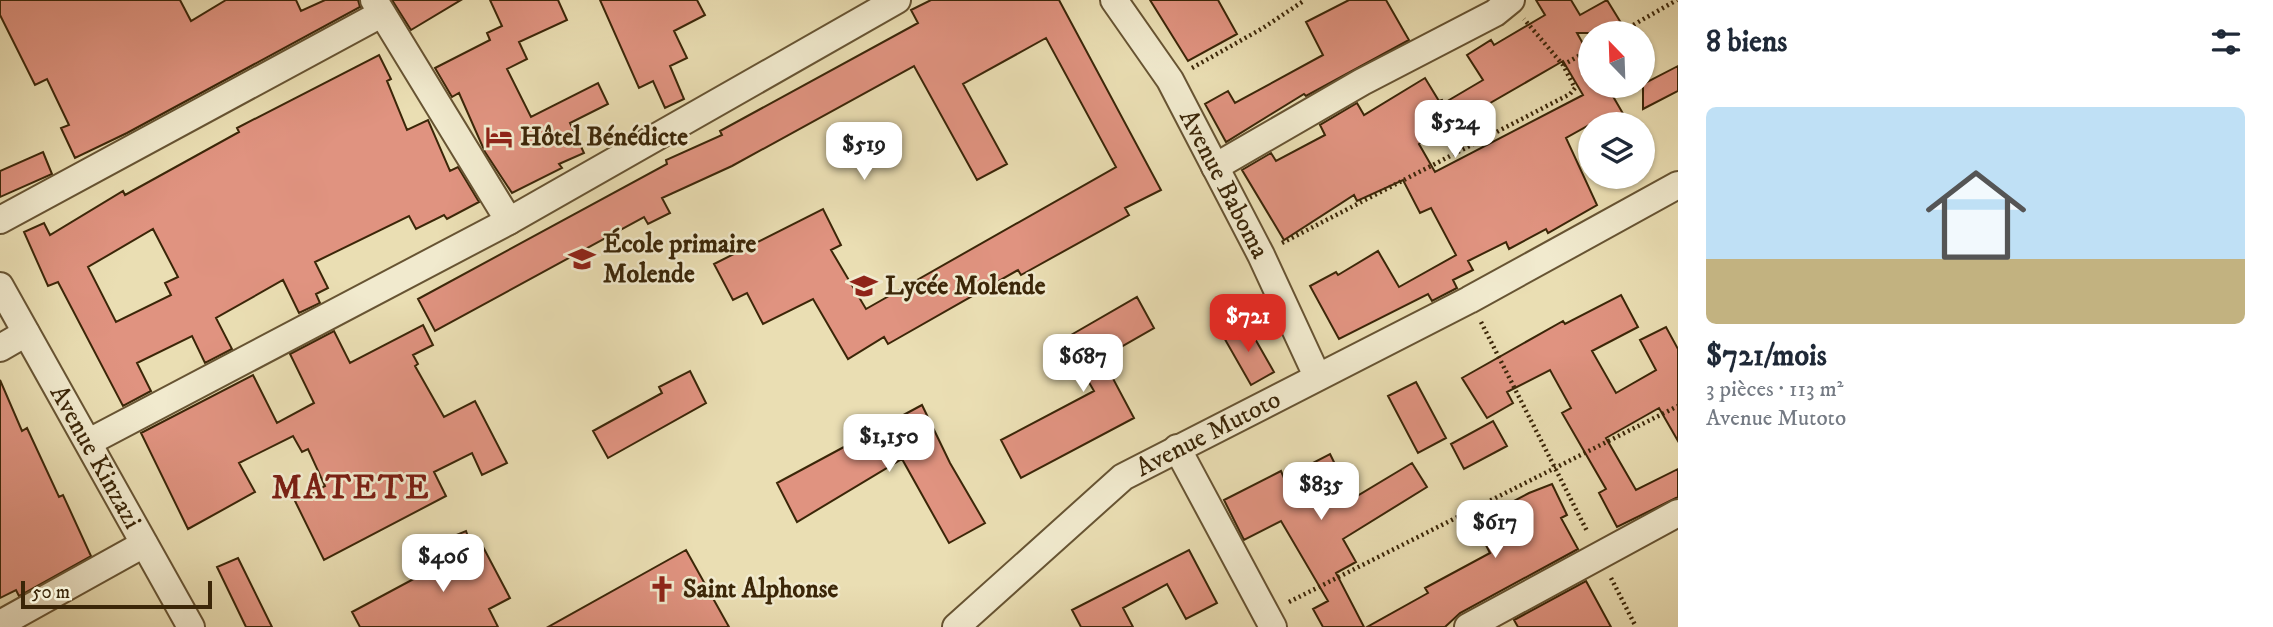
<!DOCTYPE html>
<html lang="fr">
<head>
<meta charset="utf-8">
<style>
	body { margin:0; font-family:"IM FELL DW Pica",serif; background:#f6f6f7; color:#1f2937; height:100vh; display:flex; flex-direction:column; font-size:26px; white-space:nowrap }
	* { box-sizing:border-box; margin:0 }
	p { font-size:23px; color:#747a83 }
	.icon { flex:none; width:38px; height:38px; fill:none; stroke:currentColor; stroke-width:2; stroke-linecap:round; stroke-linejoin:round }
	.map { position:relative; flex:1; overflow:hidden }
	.details { display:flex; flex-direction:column; background:#fff; width:595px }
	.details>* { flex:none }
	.needle { width:46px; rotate:337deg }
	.tools { position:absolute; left:1578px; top:21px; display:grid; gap:14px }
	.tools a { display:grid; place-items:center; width:77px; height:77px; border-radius:50%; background:#fff; box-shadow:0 2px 5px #0004; font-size:35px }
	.scale { position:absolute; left:21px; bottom:18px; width:191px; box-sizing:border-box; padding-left:7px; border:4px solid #3b2608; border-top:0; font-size:19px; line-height:24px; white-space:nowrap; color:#3b2608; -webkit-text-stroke:5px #f1eace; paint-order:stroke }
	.price { position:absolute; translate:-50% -60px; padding:0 16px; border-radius:14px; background:#fff; color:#222; font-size:23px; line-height:46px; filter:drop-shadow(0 2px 4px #0008) }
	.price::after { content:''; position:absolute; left:50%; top:42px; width:21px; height:16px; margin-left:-10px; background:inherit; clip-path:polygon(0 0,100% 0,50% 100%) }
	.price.active { background:#d93025; color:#fff }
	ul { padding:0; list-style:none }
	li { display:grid; align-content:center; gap:14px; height:371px; padding:0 28px }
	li+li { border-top:2px solid #e0e1e3 }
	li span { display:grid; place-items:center; height:217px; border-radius:10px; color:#555 }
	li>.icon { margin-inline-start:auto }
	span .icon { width:126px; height:126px; fill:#fffc; stroke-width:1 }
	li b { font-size:30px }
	h2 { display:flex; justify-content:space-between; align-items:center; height:84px; padding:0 28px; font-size:30px }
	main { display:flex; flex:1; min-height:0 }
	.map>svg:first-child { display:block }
	.building { fill:#e09380; stroke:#3b2608; stroke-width:2; fill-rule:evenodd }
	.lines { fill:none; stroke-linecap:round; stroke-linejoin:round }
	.street-casing { stroke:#675433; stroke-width:30 }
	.path { stroke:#3b2608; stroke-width:4.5; stroke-dasharray:2 3.5; stroke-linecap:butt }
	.street { stroke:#f1eace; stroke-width:26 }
	.labels { text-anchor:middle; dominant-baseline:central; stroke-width:5; stroke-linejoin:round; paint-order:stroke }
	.poi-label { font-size:26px; font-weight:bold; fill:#3b2608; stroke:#f1eace; text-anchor:start }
	.street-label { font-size:26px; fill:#3b2608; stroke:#f1eace }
	.district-label { font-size:33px; font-weight:bold; letter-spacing:2px; fill:#7a1f14; stroke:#f1eace }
</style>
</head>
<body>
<main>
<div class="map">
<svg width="1678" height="627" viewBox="0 0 1678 627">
	<rect width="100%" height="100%" fill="#eadeb3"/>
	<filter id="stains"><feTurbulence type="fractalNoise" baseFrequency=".00286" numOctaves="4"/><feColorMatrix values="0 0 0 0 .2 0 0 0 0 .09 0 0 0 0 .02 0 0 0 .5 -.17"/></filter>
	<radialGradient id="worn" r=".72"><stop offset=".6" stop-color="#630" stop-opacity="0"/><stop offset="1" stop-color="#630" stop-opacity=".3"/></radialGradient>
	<!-- building -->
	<path class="building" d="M0,0H180L191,21L226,0H296L301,11L325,0H358L360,7L127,133L75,158L61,128L69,125L47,79L35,85L0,15Z
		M392,0H461L411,30Z
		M490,0H558L567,20L519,42L527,59L507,69L531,117L598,83L608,104L570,123L584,153L559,164L562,168L512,193L485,152L459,93L452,97L435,68L490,40L487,33L502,26Z
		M600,0H697L705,15L674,31L687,58L670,66L684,99L665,108L653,81L639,88Z
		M931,0H1059L1161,190L1125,208L1129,215L1021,275L1018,270L888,344L884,337L848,359L813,299L763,324L747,293L733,300L714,264L823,209L841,245L831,250L866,309L1116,167L1046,38L963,84L1007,164L977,180L914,66L732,166L662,198L670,213L648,224L644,217L435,331L418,299L667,164L666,160L722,135L720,131L918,23L911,10Z
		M1150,0H1218L1237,34L1188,61Z
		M1349,0H1386L1409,40L1306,96L1304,94L1226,142L1205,104L1228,91L1235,103L1323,55L1306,22Z
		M1536,0H1571L1580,15L1607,0L1623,26L1610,33H1577L1591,58V86H1607L1629,124H1591L1566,138L1597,205L1548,233L1546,229L1509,249L1506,242L1468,261L1473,270L1453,280L1457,288L1432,301L1428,294L1339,339L1310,286L1336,272L1338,275L1378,251L1399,287L1456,255L1431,208L1420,213L1403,180L1357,201L1354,195L1284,240L1242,170L1271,153L1276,161L1325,135L1320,125L1357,103L1364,115L1425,78L1439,101L1442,100L1444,103L1483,80L1467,55L1491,40L1494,45L1545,15ZM1563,61L1583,95L1435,172L1419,144Z
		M379,55L391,79L387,81L407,130L428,120L450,171L458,167L479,202L447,219L444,215L416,229L409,216L315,262L328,288L316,294L320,303L299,313L283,280L216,318L232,349L205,363L192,336L137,363L151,391L123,406L58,282L48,286L24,232L44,223L50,235L123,191L125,195L239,132L237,128ZM153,229L178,277L165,283L171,295L116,322L88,267Z
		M1678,66V91L1643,109V84Z
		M43,152L52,174L0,197V171Z
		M1621,295L1638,327L1592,351L1616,393L1656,370L1640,340L1666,327L1678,349V441L1659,408L1606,438L1636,490L1678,469V497L1617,527L1599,493L1606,489L1562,413L1571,408L1550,370L1507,392L1513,403L1487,418L1462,378L1563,321L1565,324Z
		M1137,297L1154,328L1102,358L1134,418L1021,478L1001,440L1094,391L1064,339Z
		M1246,323L1274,372L1251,385L1223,336Z
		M423,325L433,345L413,355L418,364L415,366L444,417L475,401L507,463L482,475L472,453L434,472L446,496L324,560L295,501L325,486L308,449L302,452L293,436L239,463L255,492L188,529L141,433L253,375L277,423L314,403L290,354L334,331L350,363Z
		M690,371L706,403L608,458L593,431L662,393L659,387Z
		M0,380L22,431L27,428L59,497L63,495L91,556L19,596L16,590L0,598Z
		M1416,382L1446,438L1418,453L1388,396Z
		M922,405L950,463L985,523L949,543L902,459L797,522L777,483Z
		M1493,421L1507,446L1464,469L1451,444Z
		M1330,454L1352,499L1412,463L1427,487L1343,539L1356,562L1336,573L1364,627H1323L1313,609L1328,601L1281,521L1244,540L1224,500L1281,471L1284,478Z
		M1552,484L1567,515L1561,518L1578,549L1460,613L1445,627H1367L1428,593L1425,588L1490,553L1474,522L1529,493Z
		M466,531L472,548L481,543L510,598L489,609L498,627H360L352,612L451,559L444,540Z
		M686,550L729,627H548Z
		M1189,550L1217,603L1186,619L1167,584L1123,608L1133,627H1081L1072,610Z
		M238,558L272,627H246L217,567Z
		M1586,581L1611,627H1518L1514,620Z"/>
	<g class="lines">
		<defs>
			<g id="street">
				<path d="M374,0L509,221"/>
				<path id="s1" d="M1114,0L1170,80L1261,255L1317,376"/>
				<path d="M1215,167L1362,82L1495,13L1511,0"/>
				<path d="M0,220L381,14"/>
				<path id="s2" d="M0,286L191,627"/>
				<path d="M0,348L26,333"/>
				<path d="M89,442L509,221L897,0"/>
				<path d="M1177,448L1273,627"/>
				<path d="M0,624L144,544"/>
				<path id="s3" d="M956,627L1123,477L1469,300L1678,185"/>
				<path d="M1468,627L1678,513"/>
			</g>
		</defs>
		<!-- street casing -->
		<use href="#street" class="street-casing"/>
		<!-- path -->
		<path class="path" d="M1619,33L1677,0
			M1563,65L1591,49
			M1192,68L1263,28L1305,0
			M1282,243L1570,94L1575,88L1563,65L1524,19
			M1481,322L1588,533
			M1611,578L1636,627
			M1289,602L1678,406"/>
		<!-- street -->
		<use href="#street" class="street"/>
	</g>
	<!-- icons -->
	<defs>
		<symbol id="hotel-bare" viewBox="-9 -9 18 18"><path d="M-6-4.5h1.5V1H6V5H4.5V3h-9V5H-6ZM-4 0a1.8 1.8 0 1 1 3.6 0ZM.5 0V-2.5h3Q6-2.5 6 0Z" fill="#8f2418" stroke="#f1eace" stroke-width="2.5" paint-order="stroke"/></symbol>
		<symbol id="school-bare" viewBox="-9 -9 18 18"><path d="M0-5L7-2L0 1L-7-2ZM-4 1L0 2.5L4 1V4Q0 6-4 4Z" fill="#8f2418" stroke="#f1eace" stroke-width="2.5" paint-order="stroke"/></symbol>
		<symbol id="church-bare" viewBox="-9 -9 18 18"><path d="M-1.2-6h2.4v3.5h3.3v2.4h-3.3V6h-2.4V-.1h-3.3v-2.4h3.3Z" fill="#8f2418" stroke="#f1eace" stroke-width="2.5" paint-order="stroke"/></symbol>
	</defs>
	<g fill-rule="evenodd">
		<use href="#hotel-bare" x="480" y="118" width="38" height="38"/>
		<use href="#school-bare" x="563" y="240" width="38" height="38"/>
		<use href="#school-bare" x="845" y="267" width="38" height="38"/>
		<use href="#church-bare" x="643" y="570" width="38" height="38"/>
	</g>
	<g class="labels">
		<!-- poi labels -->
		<g class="poi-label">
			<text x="520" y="137">Hôtel Bénédicte</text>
			<text x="603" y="244">École primaire<tspan x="603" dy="30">Molende</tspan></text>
			<text x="885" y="286">Lycée Molende</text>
			<text x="683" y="589">Saint Alphonse</text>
		</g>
		<!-- street labels -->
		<g class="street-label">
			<text stroke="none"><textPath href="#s1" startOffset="215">Avenue Baboma</textPath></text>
			<text stroke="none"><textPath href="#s3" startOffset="320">Avenue Mutoto</textPath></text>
			<text stroke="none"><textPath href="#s2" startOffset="196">Avenue Kinzazi</textPath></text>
		</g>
		<!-- district labels -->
		<g class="district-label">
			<text x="351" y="488">MATETE</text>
		</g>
	</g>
	<rect width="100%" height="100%" filter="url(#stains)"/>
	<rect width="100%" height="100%" fill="url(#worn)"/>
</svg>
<div class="tools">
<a><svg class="needle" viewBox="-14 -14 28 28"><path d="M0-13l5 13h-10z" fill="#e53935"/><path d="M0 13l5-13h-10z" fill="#747a83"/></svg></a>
<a><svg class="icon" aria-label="layers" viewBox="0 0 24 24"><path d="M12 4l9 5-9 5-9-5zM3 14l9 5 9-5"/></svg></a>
</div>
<div class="scale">50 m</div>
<b class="price" style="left:1455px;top:160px">$524</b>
<b class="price" style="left:864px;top:182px">$519</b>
<b class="price active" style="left:1248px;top:354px">$721</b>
<b class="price" style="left:1083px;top:394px">$687</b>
<b class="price" style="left:889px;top:474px">$1,150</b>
<b class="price" style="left:1321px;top:522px">$835</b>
<b class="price" style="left:1495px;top:560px">$617</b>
<b class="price" style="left:443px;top:594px">$406</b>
</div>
<section class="details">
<h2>8 biens<svg class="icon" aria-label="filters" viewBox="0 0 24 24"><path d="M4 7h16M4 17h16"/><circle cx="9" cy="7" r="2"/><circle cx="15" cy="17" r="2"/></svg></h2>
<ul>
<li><span style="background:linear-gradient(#bfe0f5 70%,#c2b280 0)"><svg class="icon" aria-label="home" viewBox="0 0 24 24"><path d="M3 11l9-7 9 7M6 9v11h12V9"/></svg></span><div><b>$721/mois</b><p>3 pièces · 113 m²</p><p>Avenue Mutoto</p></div></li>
</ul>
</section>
</main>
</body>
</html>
